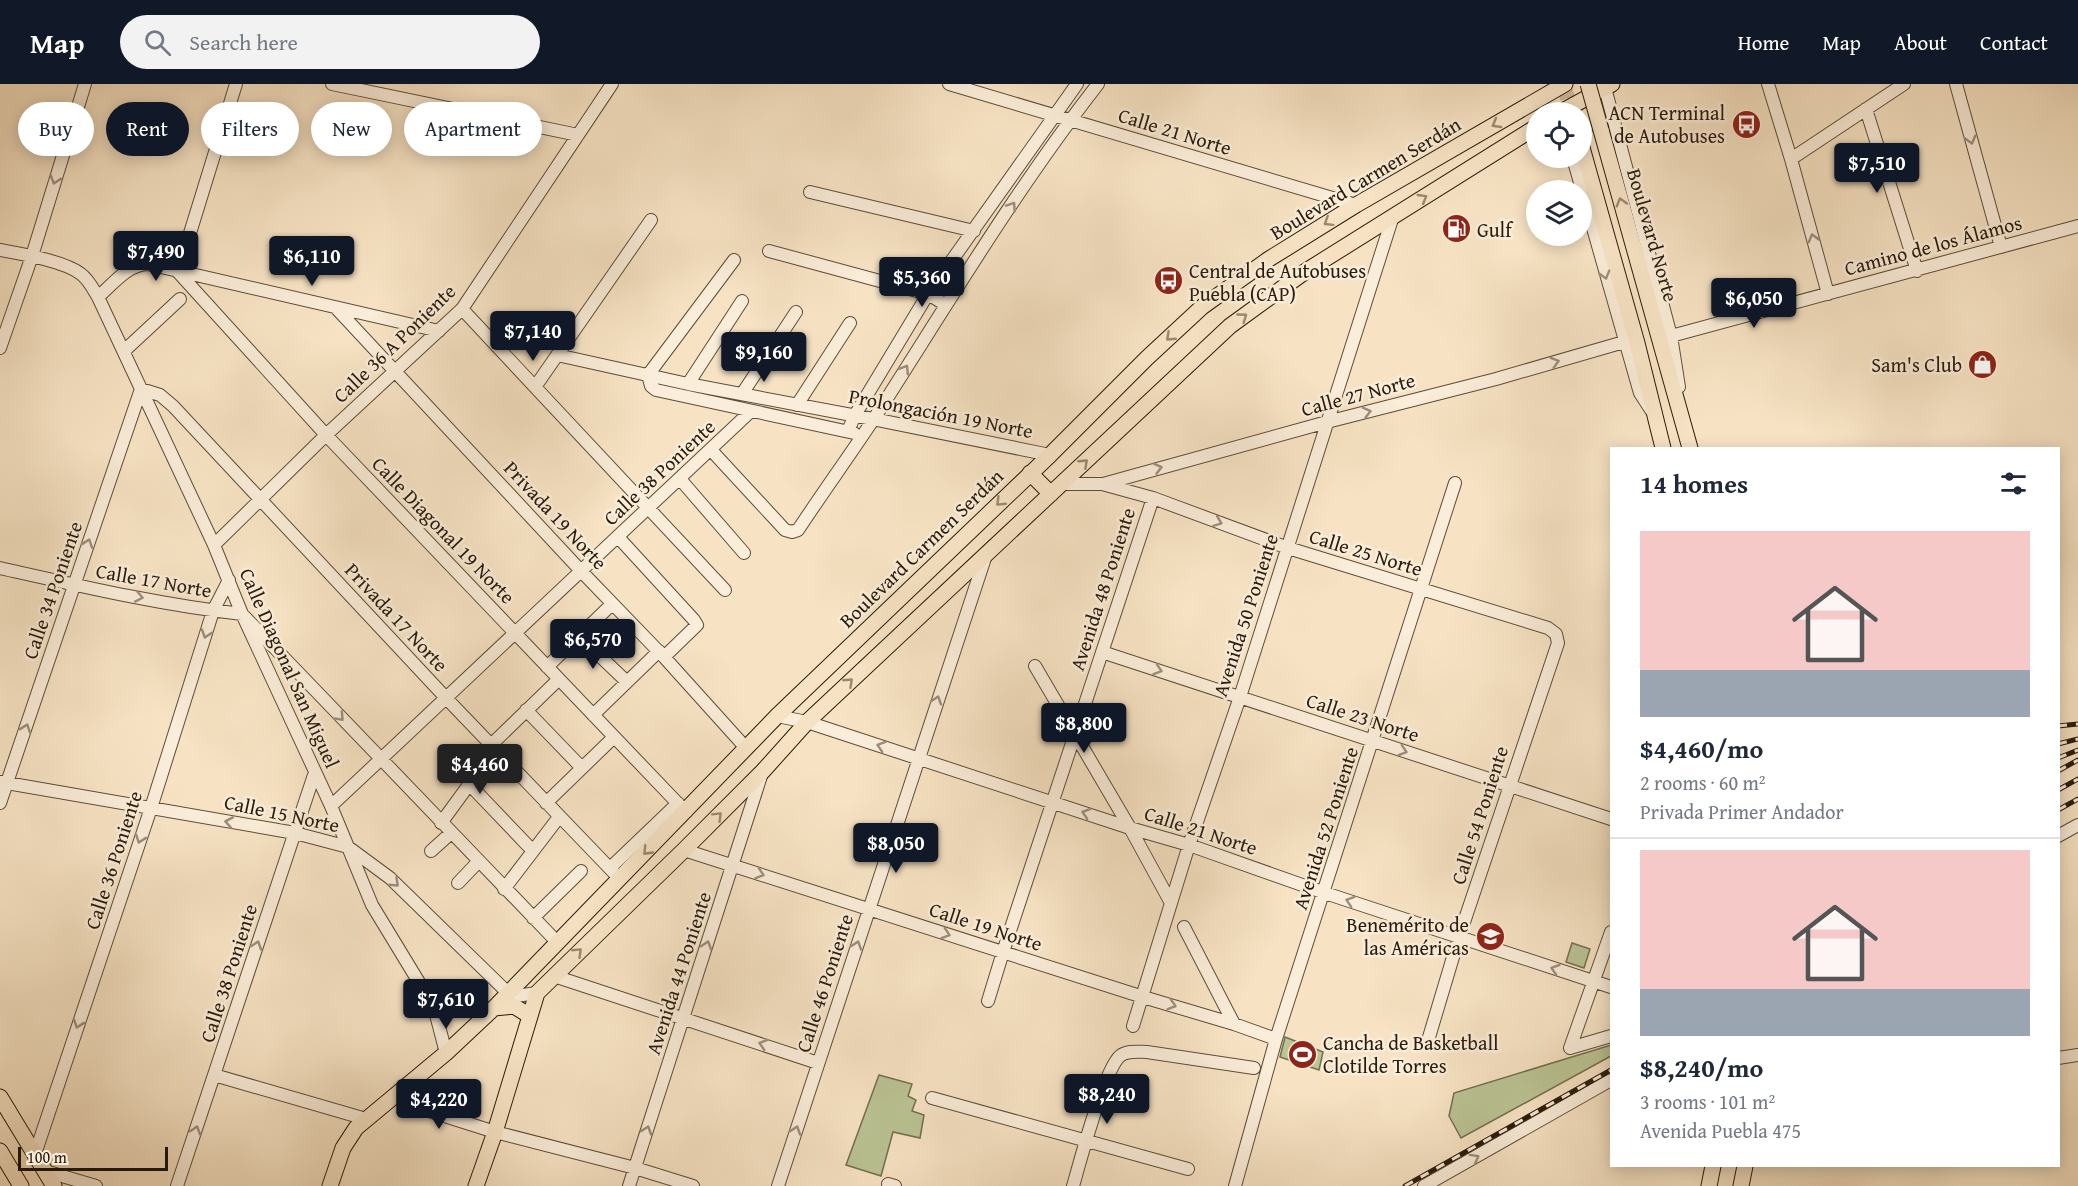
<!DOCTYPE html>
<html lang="en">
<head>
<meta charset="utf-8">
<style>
	body { margin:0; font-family:"Gentium Book Plus",serif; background:#f2f2f3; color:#1f2937; height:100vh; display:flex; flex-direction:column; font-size:22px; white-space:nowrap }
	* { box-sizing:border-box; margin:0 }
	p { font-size:20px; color:#747a83 }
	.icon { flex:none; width:33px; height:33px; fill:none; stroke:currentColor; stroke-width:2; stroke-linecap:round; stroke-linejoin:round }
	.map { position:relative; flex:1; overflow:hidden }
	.details { position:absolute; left:1610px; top:363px; width:450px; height:720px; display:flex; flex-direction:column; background:#fff; border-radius:0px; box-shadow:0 3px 15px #0003 }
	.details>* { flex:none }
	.banner { position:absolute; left:18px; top:18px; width:570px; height:54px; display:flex; gap:12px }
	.controls { position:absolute; left:1526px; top:18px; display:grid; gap:12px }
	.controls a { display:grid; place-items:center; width:66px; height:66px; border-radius:50%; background:#fff; box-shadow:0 3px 15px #0003; font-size:30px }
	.scale { position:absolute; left:18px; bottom:15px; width:150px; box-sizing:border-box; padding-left:6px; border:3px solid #291b0b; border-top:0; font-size:16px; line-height:21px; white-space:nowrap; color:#291b0b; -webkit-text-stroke:4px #faedd9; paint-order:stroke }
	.price { position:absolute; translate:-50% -51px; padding:0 14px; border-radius:6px; background:#111827; color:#fff; font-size:20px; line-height:39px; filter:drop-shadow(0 2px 3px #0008) }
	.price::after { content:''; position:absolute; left:50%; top:36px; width:18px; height:14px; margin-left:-9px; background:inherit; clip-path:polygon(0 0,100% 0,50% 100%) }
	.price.selected { background:#222; color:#fff }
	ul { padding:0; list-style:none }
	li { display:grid; align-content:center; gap:12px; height:318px; padding:0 30px }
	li+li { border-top:2px solid #e0e1e3 }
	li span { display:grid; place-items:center; height:186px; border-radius:0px; color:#555 }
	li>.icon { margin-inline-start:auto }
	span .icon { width:108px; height:108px; fill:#fffc; stroke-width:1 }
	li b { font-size:26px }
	h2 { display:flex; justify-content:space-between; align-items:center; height:72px; padding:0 30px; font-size:26px }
	.pill { padding:0 21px; border-radius:27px; background:#fff; box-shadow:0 3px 15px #0003; font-size:21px; line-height:54px }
	.pill.selected { background:#111827; color:#fff }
	header { display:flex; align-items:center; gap:36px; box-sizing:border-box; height:84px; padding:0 30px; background:#111827; color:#fff }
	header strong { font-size:28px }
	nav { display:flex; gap:33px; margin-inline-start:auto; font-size:21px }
	.search { width:420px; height:54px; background:#f2f2f3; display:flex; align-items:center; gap:15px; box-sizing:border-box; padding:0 21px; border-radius:33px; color:#747a83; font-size:22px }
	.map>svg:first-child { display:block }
	.green { fill:#bbc495; stroke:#727050; stroke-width:1.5 }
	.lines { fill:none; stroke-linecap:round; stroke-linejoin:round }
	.major-tunnel { stroke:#cebb9f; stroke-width:15; stroke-dasharray:15 8; stroke-linecap:butt }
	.minor-casing { stroke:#5c4d39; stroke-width:14 }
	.major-casing { stroke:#291b0b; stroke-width:17 }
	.minor { stroke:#faedd9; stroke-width:12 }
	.major { stroke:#f7e3c4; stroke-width:15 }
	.rail-casing { stroke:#291b0b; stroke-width:5 }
	.rail { stroke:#faedd9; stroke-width:3; stroke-dasharray:9; stroke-linecap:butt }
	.major-bridge-casing { stroke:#291b0b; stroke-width:17; stroke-linecap:butt }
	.major-bridge { stroke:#f7e3c4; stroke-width:15 }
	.oneway { stroke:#9a8971 }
	.oneway2 { stroke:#9c8e7c }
	.labels { text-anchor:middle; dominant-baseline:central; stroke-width:5; stroke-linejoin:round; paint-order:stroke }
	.poi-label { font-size:20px; fill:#291b0b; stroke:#faedd9; text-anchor:end }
	.street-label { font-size:20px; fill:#291b0b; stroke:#faedd9 }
</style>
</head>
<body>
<header>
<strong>Map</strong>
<div class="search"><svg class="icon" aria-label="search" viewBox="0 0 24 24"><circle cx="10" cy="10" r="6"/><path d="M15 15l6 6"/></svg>Search here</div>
<nav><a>Home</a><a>Map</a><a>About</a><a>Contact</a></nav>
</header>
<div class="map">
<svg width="2078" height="1102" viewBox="0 0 2078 1102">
	<rect width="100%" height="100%" fill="#f7e3c4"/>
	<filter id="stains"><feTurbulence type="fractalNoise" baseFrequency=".00333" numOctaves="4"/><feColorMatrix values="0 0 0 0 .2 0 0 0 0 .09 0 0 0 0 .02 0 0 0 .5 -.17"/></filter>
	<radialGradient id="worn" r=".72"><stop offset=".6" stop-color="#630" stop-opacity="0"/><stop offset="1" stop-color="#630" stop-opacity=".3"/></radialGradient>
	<!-- green -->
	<path class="green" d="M1572,859L1590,865L1584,884L1566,878Z
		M1285,953L1323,968L1319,986L1280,973Z
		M1611,961V972L1461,1054L1449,1032L1454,1009Z
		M879,991L912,1000L908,1012L916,1016L912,1027L924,1031L920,1054L893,1048L881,1092L846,1081Z"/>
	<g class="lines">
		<!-- major-tunnel -->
		<path class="major-tunnel" d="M1563,0L1572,28"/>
		<defs>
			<path id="minor" d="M332,0L578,51
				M949,0L1356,121
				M1604,0L1671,252L1679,303
				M1768,0L1791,75L1828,210
				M1956,0L2001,163
				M1866,25L1917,187
				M1573,74L1640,309L1651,326
				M1791,75L1904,0
				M810,108L974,147
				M0,166C22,170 64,177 81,190C89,196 93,205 98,213L214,461L242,530L331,722L372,821L434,923L446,969
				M769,167L928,210L946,221
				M178,188L326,351L686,728
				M178,188L236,0
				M98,213C112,201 128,180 148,180L439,247
				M336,224L582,488L664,573L746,664
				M462,225L725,506
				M1660,255L2078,142
				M0,264L32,172L85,0
				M124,267L180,215
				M557,271L688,300L873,335L1050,371
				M648,291L651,302L656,306L854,349
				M648,291L734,176
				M688,300L742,217
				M535,303L651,136
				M742,310L796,228
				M797,321L850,239
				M848,347L855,331L928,210L1077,0
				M711,366L785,446L792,448L798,446C823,408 850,371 875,333C947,221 1016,105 1098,0
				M680,395L744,469
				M1061,400H1102L1153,414L1288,464L1548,544L1556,550L1558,559L1459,853L1427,960
				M1103,400L1327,338L1496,295L1624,258
				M618,453L694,536L697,541L664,573
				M214,461L326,351L462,225L612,0
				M0,484C80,502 160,521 242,530L558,859
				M579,552L627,598
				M1102,568L1611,735
				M1035,582L1130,744L1171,819
				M547,583L612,520
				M526,626L582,684
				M593,631L659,567
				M777,632L807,638L1130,744L1189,761L1325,809L1611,903
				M491,661L559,595
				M1,698L295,749L348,763L390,794L508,909L516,912L537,909
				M469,700L533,767
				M0,719L141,305L160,311L173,322L447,615L620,795
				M546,719L614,653
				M331,722L750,328
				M441,739L495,665
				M2058,752L2078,741
				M684,766L1143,913L1234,940L1276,955
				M431,767L451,749
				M610,784L678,719
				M458,799L478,778
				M504,805L559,733
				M533,834L581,787
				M1184,843L1234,940
				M554,892L818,979
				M988,917L1003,868L1153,414
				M1133,942L1189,761L1240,613L1393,132
				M1570,964L1611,848
				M1570,964L1611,952
				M2058,974L2078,971
				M214,991L366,1035
				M403,1005L432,1028L495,1048L635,1084L693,1102
				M932,1014L1188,1085
				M35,1070L151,724L213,527L229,496
				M45,1087L96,1102
				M888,1100L895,1102
				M177,1102L315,688
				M629,1102L762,689
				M778,1102L986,471
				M1073,1102C1080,1078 1104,986 1120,972C1127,966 1139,968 1147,968L1254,984
				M1235,1102L1276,955L1455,399
				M1424,1102L1611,996"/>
			<path id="major" d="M1561,28L1612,0
				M1601,46L1690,364
				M1581,60L1637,259L1663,364
				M1030,389L1051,410
				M494,924L514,922L530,932
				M0,1013L54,1102
				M0,1067L21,1102
				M330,1102L343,1064L356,1044L446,969L494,924L777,632L1050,371L1147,274L1202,223L1269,175L1356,121L1565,0
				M476,1102L495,1048L537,909L684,766L763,687L807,638L1230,242L1306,187L1536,43
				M1709,1102L1713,1082
				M1741,1102L1745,1082"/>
		</defs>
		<!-- minor casing -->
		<use href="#minor" class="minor-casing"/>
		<!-- major casing -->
		<use href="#major" class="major-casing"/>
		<!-- minor -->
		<use href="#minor" class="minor"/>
		<!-- major -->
		<use href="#major" class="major"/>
		<defs>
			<path id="rail" d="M2058,642L2078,640
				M2058,660L2078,655
				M2058,674L2078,666
				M2058,687L2078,676
				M2058,706L2078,695
				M2058,726L2078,715
				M1405,1102L1611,986"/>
		</defs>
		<!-- rail casing -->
		<use href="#rail" class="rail-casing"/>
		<!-- rail -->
		<use href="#rail" class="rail"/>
		<defs>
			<path id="major-bridge" d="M1588,0L1601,46"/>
		</defs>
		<!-- major-bridge casing -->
		<use href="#major-bridge" class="major-bridge-casing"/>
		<!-- major-bridge -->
		<use href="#major-bridge" class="major-bridge"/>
	</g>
	<!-- one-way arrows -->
	<defs><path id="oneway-chevron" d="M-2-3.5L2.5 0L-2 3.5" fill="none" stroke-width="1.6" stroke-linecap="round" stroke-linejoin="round" transform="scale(1.5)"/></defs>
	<g class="oneway">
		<use href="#oneway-chevron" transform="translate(1496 40) rotate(150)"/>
		<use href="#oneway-chevron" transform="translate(1423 114) rotate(-31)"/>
		<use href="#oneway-chevron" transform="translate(1621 118) rotate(-106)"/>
		<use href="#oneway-chevron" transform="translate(1328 138) rotate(148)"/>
		<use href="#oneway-chevron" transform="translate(1243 233) rotate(-36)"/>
		<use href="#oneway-chevron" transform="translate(1170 253) rotate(137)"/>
		<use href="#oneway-chevron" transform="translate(1084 379) rotate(-43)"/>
		<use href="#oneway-chevron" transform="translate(1000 418) rotate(136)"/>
		<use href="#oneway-chevron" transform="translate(849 598) rotate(-43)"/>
		<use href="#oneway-chevron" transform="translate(718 732) rotate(-45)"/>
		<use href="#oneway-chevron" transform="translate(647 767) rotate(134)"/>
		<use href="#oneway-chevron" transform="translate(578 868) rotate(-44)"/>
	</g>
	<g class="oneway2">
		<use href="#oneway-chevron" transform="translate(1971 56) rotate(74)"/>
		<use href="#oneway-chevron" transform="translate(55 96) rotate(107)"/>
		<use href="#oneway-chevron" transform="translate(1012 122) rotate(-56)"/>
		<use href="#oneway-chevron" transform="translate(1813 154) rotate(-105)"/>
		<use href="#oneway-chevron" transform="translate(1605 191) rotate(74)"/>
		<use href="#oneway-chevron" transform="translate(1555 278) rotate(-16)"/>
		<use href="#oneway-chevron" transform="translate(905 285) rotate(-58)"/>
		<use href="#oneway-chevron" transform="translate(1367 328) rotate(-14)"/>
		<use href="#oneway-chevron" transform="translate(1158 384) rotate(-15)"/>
		<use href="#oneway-chevron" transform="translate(1218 438) rotate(21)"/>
		<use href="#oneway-chevron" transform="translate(88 459) rotate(-71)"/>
		<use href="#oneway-chevron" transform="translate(139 513) rotate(11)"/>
		<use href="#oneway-chevron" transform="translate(206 550) rotate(108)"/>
		<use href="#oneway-chevron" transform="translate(1158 586) rotate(18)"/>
		<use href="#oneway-chevron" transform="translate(937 616) rotate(-72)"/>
		<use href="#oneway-chevron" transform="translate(340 633) rotate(47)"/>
		<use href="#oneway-chevron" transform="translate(26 644) rotate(-71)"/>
		<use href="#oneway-chevron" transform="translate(881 662) rotate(-162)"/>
		<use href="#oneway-chevron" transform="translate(1403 667) rotate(18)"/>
		<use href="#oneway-chevron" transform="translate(1086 729) rotate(-162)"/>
		<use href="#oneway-chevron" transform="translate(229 738) rotate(-170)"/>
		<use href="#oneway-chevron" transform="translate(140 755) rotate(109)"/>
		<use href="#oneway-chevron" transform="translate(760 790) rotate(18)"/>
		<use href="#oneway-chevron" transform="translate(395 799) rotate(43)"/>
		<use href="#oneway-chevron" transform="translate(1350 817) rotate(-162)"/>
		<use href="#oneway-chevron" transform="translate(946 850) rotate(18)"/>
		<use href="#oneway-chevron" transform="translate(257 861) rotate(-72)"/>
		<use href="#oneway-chevron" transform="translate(707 861) rotate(-72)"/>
		<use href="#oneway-chevron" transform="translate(857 861) rotate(-72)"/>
		<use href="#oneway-chevron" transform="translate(1555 885) rotate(-162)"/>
		<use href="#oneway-chevron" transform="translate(1172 921) rotate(17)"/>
		<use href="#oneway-chevron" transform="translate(78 940) rotate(109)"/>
		<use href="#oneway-chevron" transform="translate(763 960) rotate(-162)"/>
		<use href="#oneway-chevron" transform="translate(196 1046) rotate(-72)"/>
		<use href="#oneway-chevron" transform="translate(647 1046) rotate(-72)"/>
		<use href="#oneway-chevron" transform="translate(796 1046) rotate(-72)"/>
		<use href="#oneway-chevron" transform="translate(1475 1074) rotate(-29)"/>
	</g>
	<!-- icons -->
	<defs>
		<symbol id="bus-disc" viewBox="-11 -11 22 22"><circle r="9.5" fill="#8f2418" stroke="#faedd9"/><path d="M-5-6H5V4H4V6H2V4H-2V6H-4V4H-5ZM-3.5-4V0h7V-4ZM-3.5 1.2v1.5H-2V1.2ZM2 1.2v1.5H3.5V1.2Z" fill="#fff"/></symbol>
		<symbol id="fuel-disc" viewBox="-11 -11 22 22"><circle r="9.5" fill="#8f2418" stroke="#faedd9"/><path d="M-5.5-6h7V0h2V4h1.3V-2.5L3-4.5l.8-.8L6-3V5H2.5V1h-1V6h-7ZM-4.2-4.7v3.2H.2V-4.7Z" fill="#fff"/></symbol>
		<symbol id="shop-disc" viewBox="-11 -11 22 22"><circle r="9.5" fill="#8f2418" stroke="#faedd9"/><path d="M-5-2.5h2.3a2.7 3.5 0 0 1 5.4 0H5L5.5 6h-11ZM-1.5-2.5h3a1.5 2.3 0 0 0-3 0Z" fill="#fff"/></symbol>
		<symbol id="school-disc" viewBox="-11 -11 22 22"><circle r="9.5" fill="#8f2418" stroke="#faedd9"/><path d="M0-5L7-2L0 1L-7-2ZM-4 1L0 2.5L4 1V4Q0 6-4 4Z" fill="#fff"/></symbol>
		<symbol id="stadium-disc" viewBox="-11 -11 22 22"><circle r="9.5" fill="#8f2418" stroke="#faedd9"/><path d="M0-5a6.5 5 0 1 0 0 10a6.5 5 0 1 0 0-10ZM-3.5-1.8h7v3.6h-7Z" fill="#fff"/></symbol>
	</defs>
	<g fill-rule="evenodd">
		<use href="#bus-disc" x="1730" y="24" width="33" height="33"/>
		<use href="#fuel-disc" x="1440" y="128" width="33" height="33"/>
		<use href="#bus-disc" x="1152" y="180" width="33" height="33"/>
		<use href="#shop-disc" x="1966" y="264" width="33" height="33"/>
		<use href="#school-disc" x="1474" y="836" width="33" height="33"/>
		<use href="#stadium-disc" x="1286" y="954" width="33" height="33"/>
	</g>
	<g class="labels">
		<!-- poi labels -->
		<g class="poi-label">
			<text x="1725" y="28">ACN Terminal<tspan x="1725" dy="23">de Autobuses</tspan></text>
			<text x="1477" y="145" text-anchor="start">Gulf</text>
			<text x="1189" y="186" text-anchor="start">Central de Autobuses<tspan x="1189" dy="23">Puebla (CAP)</tspan></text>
			<text x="1962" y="280">Sam's Club</text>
			<text x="1469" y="840">Benemérito de<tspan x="1469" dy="23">las Américas</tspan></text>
			<text x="1323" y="958" text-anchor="start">Cancha de Basketball<tspan x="1323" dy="23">Clotilde Torres</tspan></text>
		</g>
		<!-- street labels -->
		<g class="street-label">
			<text transform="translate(1175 47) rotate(17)">Calle 21 Norte</text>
			<text transform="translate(1365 94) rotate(-31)">Boulevard Carmen Serdán</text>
			<text transform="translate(1653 151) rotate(74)">Boulevard Norte</text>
			<text transform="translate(1933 161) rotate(-15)">Camino de los Álamos</text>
			<text transform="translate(394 259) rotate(-44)">Calle 36 A Poniente</text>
			<text transform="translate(1358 310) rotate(-15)">Calle 27 Norte</text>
			<text transform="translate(941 329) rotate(11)">Prolongación 19 Norte</text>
			<text transform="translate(659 388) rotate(-43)">Calle 38 Poniente</text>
			<text transform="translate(556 431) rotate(47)">Privada 19 Norte</text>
			<text transform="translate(444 446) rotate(46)">Calle Diagonal 19 Norte</text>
			<text transform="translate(921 464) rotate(-44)">Boulevard Carmen Serdán</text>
			<text transform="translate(1366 468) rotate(17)">Calle 25 Norte</text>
			<text transform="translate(154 496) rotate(10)">Calle 17 Norte</text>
			<text transform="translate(1102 505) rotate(-72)">Avenida 48 Poniente</text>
			<text transform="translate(52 506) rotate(-71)">Calle 34 Poniente</text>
			<text transform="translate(1245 531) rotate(-72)">Avenida 50 Poniente</text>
			<text transform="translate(397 533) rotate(47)">Privada 17 Norte</text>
			<text transform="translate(290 584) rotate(66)">Calle Diagonal San Miguel</text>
			<text transform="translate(1363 633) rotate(18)">Calle 23 Norte</text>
			<text transform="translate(282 729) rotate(12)">Calle 15 Norte</text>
			<text transform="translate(1479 731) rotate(-72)">Calle 54 Poniente</text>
			<text transform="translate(1325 744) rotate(-72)">Avenida 52 Poniente</text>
			<text transform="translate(1201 746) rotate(18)">Calle 21 Norte</text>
			<text transform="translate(113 776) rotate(-72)">Calle 36 Poniente</text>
			<text transform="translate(986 842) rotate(18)">Calle 19 Norte</text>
			<text transform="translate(228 889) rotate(-72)">Calle 38 Poniente</text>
			<text transform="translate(678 889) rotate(-72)">Avenida 44 Poniente</text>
			<text transform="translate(824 899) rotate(-72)">Calle 46 Poniente</text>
		</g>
	</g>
	<rect width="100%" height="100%" filter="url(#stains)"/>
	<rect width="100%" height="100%" fill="url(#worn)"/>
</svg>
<div class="controls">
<a><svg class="icon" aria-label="locate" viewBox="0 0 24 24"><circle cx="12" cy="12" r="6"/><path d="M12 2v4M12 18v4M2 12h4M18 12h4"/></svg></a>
<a><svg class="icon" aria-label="layers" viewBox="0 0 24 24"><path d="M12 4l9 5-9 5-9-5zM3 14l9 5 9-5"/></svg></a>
</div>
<div class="scale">100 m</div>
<b class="price" style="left:1877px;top:110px">$7,510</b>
<b class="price" style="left:156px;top:198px">$7,490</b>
<b class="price" style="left:312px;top:203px">$6,110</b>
<b class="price" style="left:922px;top:224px">$5,360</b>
<b class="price" style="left:1754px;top:245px">$6,050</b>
<b class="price" style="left:533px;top:278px">$7,140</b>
<b class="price" style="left:764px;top:299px">$9,160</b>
<b class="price" style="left:593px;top:586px">$6,570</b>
<b class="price" style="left:1084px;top:670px">$8,800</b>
<b class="price selected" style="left:480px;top:711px">$4,460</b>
<b class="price" style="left:896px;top:790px">$8,050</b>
<b class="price" style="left:446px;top:946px">$7,610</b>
<b class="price" style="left:1107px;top:1041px">$8,240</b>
<b class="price" style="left:439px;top:1046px">$4,220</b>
<div class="banner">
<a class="pill">Buy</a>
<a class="pill selected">Rent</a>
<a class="pill">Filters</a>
<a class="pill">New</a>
<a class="pill">Apartment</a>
</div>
<section class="details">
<h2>14 homes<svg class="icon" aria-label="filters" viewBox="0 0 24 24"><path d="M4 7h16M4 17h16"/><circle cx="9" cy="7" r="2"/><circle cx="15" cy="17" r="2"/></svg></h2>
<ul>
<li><span style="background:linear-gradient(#f6c9c9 75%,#9aa5b1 0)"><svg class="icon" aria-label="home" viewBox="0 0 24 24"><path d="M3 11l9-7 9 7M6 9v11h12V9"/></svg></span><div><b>$4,460/mo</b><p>2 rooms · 60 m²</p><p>Privada Primer Andador</p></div></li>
<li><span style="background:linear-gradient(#f6c9c9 75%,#9aa5b1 0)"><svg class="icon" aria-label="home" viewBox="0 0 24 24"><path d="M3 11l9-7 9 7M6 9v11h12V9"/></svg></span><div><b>$8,240/mo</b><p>3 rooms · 101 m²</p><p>Avenida Puebla 475</p></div></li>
</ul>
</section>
</div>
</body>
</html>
